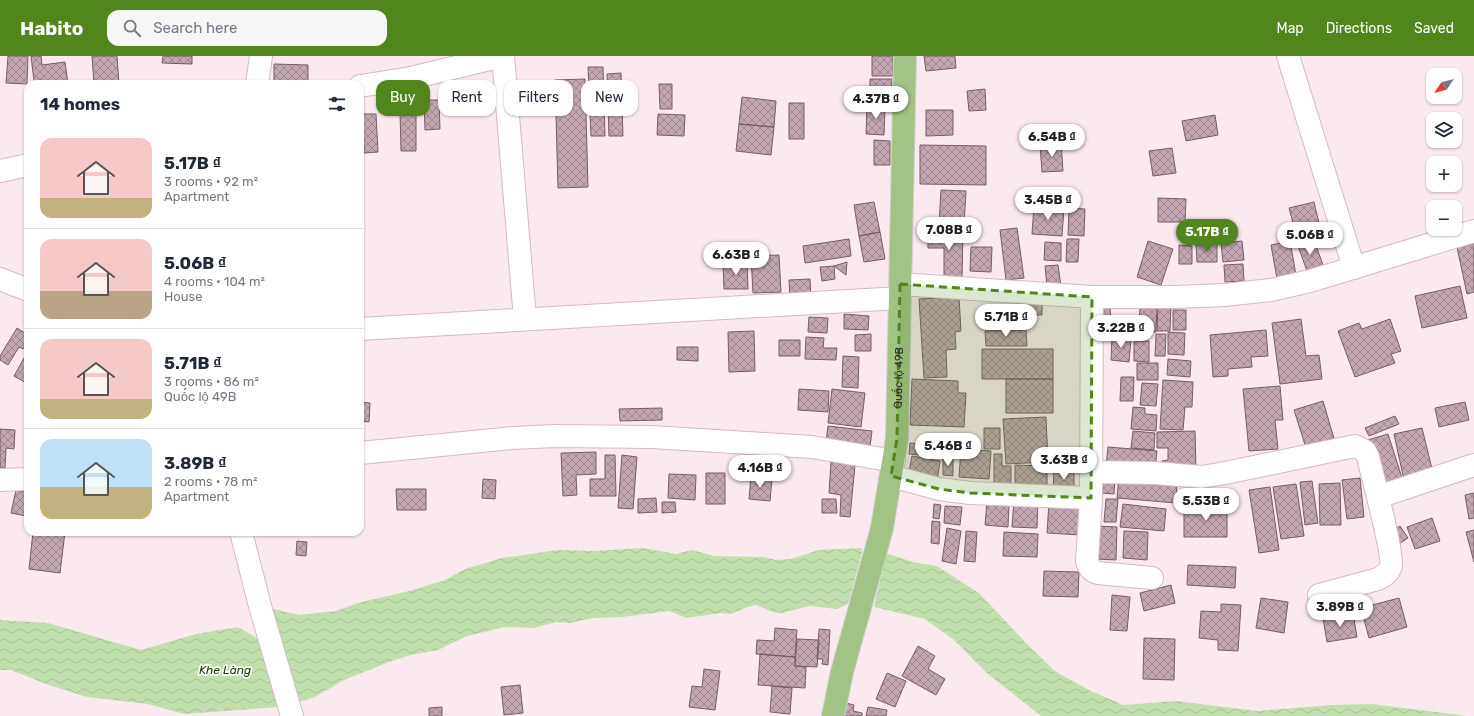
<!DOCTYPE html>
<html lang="en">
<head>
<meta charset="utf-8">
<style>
	body { margin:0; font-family:Rubik,sans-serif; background:#f6f6f7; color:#1f2937; height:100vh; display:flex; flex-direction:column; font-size:15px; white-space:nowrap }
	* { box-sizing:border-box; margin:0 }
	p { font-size:13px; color:#747a83 }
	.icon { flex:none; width:22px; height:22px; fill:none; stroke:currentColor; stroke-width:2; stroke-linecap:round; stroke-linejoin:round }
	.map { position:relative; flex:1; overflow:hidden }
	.panel { position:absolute; left:24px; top:24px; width:340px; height:456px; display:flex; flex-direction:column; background:#fff; border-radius:12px; box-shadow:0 1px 3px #0004 }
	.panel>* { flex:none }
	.guide { position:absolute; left:376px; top:24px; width:380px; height:36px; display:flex; gap:8px }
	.needle { width:26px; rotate:235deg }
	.tools { position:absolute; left:1426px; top:12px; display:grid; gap:8px }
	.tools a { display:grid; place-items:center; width:36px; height:36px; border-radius:8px; background:#fff; box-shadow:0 1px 3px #0004; font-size:20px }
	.price { position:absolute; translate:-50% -34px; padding:0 9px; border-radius:14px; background:#fff; color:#222; font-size:13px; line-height:26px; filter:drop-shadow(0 1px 2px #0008) }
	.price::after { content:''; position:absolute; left:50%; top:24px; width:12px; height:9px; margin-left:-6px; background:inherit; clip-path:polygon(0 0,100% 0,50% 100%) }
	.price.active { background:#52851c; color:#fff }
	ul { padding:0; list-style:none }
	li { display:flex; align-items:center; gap:12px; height:100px; padding:0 16px }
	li+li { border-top:1px solid #e0e1e3 }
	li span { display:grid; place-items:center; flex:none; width:112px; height:80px; border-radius:12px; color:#555 }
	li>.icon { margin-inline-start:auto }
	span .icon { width:48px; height:48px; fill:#fffc; stroke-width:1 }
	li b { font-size:17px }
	h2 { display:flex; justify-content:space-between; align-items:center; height:48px; padding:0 16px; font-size:17px }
	.pill { padding:0 14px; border-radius:12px; background:#fff; box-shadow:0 1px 3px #0004; font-size:14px; line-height:36px }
	.pill.active { background:#52851c; color:#fff }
	header { display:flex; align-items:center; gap:24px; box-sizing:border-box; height:56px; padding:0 20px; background:#52851c; color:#fff }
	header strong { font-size:19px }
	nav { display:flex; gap:22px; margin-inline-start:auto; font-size:14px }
	.search { width:280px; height:36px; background:#f6f6f7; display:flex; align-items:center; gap:10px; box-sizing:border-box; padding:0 14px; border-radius:12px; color:#747a83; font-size:15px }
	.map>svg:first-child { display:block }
	.water { fill:url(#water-waves) }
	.building { fill:url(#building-cross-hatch); stroke:#765d67 }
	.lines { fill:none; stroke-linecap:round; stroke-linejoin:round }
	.minor-casing { stroke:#d6b9c4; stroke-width:24 }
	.tertiary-casing { stroke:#d6b9c4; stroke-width:24 }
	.primary-casing { stroke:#d1cfd0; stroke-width:24 }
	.minor { stroke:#fff; stroke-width:22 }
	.tertiary { stroke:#fff; stroke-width:22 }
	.primary { stroke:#a3c286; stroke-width:22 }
	.marked { fill:#52851c; fill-opacity:0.2; stroke:#52851c; stroke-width:3; stroke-dasharray:8 5; stroke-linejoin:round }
	.labels { text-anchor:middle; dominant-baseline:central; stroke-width:3.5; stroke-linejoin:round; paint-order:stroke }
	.street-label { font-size:11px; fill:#30252a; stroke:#fcfcfc }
	.water-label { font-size:12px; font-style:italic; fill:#213b06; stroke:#fcfcfc }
</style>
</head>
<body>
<header>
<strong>Habito</strong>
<div class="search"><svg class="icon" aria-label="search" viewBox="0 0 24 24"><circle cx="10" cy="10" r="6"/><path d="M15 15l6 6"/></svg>Search here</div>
<nav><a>Map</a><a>Directions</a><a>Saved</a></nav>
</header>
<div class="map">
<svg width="1474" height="660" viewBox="0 0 1474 660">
	<defs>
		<pattern id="water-waves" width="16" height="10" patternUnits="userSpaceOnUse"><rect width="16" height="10" fill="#c1dfad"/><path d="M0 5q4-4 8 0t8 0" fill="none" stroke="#a6bf95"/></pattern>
		<pattern id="building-cross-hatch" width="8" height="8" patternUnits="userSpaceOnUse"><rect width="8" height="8" fill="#c2a6b1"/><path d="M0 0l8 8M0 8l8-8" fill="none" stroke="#9e8790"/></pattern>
	</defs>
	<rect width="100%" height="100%" fill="#fbe9f0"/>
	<!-- water -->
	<path class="water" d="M643,492L676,498L692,494L714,500L764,501L776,504L791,503L819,494L862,492V497L848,548L837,553L810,550L782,557L773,556L756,549L748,551L730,558L721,557L686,562L670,555L622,561L593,562L570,567L556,566L534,572L505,571L467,580L438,594L410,599L389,606L344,624L315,641L289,649L260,550L299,559L336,555L358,547L409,535L445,524L465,513L502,502L558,494L595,495Z
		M886,497L913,506L937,510L979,537L1027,588L1056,616L1089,634L1123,649L1176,645L1257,655L1331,649L1372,648L1467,660H1041L988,618L954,584L925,563L874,551Z
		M0,564L48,567L141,594L196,578L238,571L262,585L278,643V651L184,658L148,648L87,641L49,629L11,614H0Z"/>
	<!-- building -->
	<path class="building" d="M8,0H28L27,28L6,27Z
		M31,0H41L42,9L65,6L68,28H43L42,24L34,25Z
		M92,0H117L119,28H94Z
		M163,0H192V8L162,7Z
		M872,0H893V20H872Z
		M924,0H955L956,12L926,15Z
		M274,8L308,9V28H274Z
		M588,11H603L605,80H591Z
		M621,17L623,80H609L607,18Z
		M585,23L588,131L558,132L555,24Z
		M870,23H892L891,50L870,49Z
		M659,28H672V53H660Z
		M985,33L986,54L969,55L967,35Z
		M742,41L776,45L774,71L739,68Z
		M424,44H439L440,73L425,74Z
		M789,47H804V83H789Z
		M867,50L885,51L884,79L866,78Z
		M416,54V95H401L400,55Z
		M926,54H953V79L926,80Z
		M363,58H376L378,96L364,97Z
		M658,58L685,59L684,80L657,79Z
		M1215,59L1218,79L1186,85L1182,65Z
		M739,68L774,71L771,99L736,95Z
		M874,84L890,85V109H874Z
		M1061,87L1063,115L1042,116L1040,89Z
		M920,89L986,90V129L920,128Z
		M1172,92L1176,117L1153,120L1149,95Z
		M941,134L966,135L964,169L939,168Z
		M1158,142L1186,143L1185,166H1158Z
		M874,146L880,176L859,180L854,149Z
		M1314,146L1321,176L1297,182L1289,152Z
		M1034,150L1064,152L1062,180L1032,178Z
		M1069,152L1085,153L1084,180L1068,179Z
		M1017,172L1024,222L1006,224L1000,174Z
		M928,175L963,176L962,222L944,221V192H928Z
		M880,176L885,203L864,206L859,180Z
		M1474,178V236L1467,238L1455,182Z
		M849,183L851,200L805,207L803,190Z
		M1067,183H1079L1078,206H1066Z
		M1314,184L1323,209L1307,215L1298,190Z
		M1148,185L1173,193L1161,229L1137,221Z
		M1242,185L1244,204L1223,206L1221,187Z
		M1290,185L1296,219L1277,223L1271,189Z
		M1045,186L1061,187V205L1044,204Z
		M1217,188V206H1197L1196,189Z
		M1179,189L1192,190V208H1179Z
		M971,191H992L991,216L970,215Z
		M779,199L781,236L753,237L751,200Z
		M847,206L846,219L834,210Z
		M723,208H747L748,233H724Z
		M1243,208L1244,225L1225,226L1224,209Z
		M1058,209L1061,230L1047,231L1045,210Z
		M834,210L835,223L822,225L820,211Z
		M810,223L811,243L790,244L789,224Z
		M1460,230L1467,262L1422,272L1415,240Z
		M959,241L961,275L955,276L956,293L946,294L947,321L924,322L919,243Z
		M1016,243H1042V259H1016Z
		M1096,247H1110L1111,273H1096Z
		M1140,249H1157L1156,276H1139Z
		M1158,249L1171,250L1170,275H1157Z
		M1173,254H1186V274H1173Z
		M844,258L869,260L868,274L844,273Z
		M809,261L828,262L827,277L808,276Z
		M1301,263L1306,300L1319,299L1322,323L1280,328L1272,267Z
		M1390,263L1401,295L1391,298L1395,307L1355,321L1338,275L1359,267L1362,273Z
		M17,272L28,279V285L23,293L19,291L8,309L0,304V300Z
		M1026,274L1027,290H986L985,275Z
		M1266,274L1268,300L1251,301L1252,311L1228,313V320L1213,321L1210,279Z
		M754,275L755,315L729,316L728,276Z
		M1168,276L1185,277L1184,299L1168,298Z
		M871,278V295H855V279Z
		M1156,278H1166L1165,300H1155Z
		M1112,280L1131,282L1129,306L1111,304Z
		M806,281L824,282L823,292H837L836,304L805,303Z
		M779,284H800V300H779Z
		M1134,285H1149V306L1134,305Z
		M677,291H698V305L677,304Z
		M982,293H1053V323H982Z
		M28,295V328L14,320Z
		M843,300L859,301L858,332L842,331Z
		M1168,303L1191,305L1190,321L1167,319Z
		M1137,307H1158V324H1137Z
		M1121,321H1134L1133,345H1120Z
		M912,323L958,325V337H966L964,371L910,369Z
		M1006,323H1053V357H1006Z
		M1163,324L1193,326L1192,351H1185L1183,374L1160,373Z
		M1142,327L1158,328L1156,350L1140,349Z
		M1280,330L1283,364H1275L1278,393L1249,395L1243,333Z
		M799,333L829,335L828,356L798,354Z
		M832,333L865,337L861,371L828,367Z
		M1323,345L1335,386L1307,395L1294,354Z
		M360,346L370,347L369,366L360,365Z
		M1465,346L1469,364L1439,371L1435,352Z
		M1133,351L1145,352V358L1157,359L1156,375L1131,373Z
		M662,352V364L620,365L619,353Z
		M1395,360L1399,368L1369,380L1365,372Z
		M1046,361L1048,406L1006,408L1003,363Z
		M828,370L872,375L870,391L826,386Z
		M984,372H1000V393H984Z
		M1422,372L1433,417L1404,424L1394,378Z
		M0,373L15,374L14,393L6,392L5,412H0Z
		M1133,375L1155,377L1154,394L1131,392Z
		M1195,375L1196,412L1162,413V405L1168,404V392H1157V376Z
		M1388,378L1403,425L1383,431L1368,384Z
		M910,387L943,390L942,401L909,398Z
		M1108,391L1157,395L1155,414L1106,410Z
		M961,393L991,395L989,423L959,421Z
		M596,396V418L576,419L577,439L563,440L561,397Z
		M994,398H1002V410H1011V432H994Z
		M605,399H615L616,440H590V423H605Z
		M622,399L637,401L633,453L618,452Z
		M912,400L940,405L937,426L908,421Z
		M953,402V420L943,419V403Z
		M831,406L855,409L850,461L840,460L841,439L829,437Z
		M1015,409L1047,410V433L1015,432Z
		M1054,416H1074V434L1053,433Z
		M706,417H725V448H706Z
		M669,418L696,419L695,444L668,442Z
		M1119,420L1177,426L1176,447L1117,442Z
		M751,421L772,423L770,445L749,443Z
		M1360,422L1364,461L1347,463L1342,424Z
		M483,423L496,424L495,443L482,442Z
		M1102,424L1115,425L1114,438L1101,437Z
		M1312,425L1318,467L1305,469L1300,426Z
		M1340,427L1341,469H1320L1319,428Z
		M1296,428L1304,480L1281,483L1273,431Z
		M1270,431L1279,494L1259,497L1249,434Z
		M396,433H426V454H397Z
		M16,434L28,437V449L26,460L11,457Z
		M1474,437V462L1469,463L1465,439Z
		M656,442L657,456L638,457V443Z
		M822,443H836L837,457H822Z
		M1106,443H1118L1116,466H1104Z
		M1014,444L1038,445L1037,472L1012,471Z
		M987,445L1009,447L1008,471L985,469Z
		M662,446H675L676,456L662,457Z
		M1049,447L1081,449L1080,479L1047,477Z
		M934,448L941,449L939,463L933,462Z
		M1123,448L1166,453L1164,475L1120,471Z
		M945,450L962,451L960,469L944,467Z
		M1184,450H1227V481H1184Z
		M1432,462L1440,485L1415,493L1407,471Z
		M932,465L940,466L939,488L931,487Z
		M1098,470L1117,471L1116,504L1097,503Z
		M1400,470L1408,482L1396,490L1388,477Z
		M947,472L961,475L956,508L942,505Z
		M1474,474V506L1466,476Z
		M966,475L977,476L975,506L964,505Z
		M1124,475L1148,476L1147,504L1123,502Z
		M33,476H65L60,517L29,513Z
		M1004,476L1038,478L1037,501L1003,500Z
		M297,485L307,486L306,500L296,499Z
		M1188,509L1236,511L1235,532L1187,529Z
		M1044,515L1079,516L1078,541L1043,540Z
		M1171,529L1175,547L1144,555L1140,537Z
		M1112,539L1130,541L1127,575L1110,574Z
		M1261,542L1288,546L1284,577L1256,572Z
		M1399,542L1407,571L1369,582L1361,552Z
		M1221,548L1241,549L1238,595L1218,594V584L1199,582L1201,555L1221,556Z
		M1353,557L1357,581L1327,586L1323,562Z
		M775,572L797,574L795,601L756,598L757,584L774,585Z
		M819,573L830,574L828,609L822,608L823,603H817Z
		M1144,582L1175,583L1174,624L1143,623Z
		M797,583L819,584L817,611L795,610Z
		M918,590L935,600L928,613L945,623L936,639L902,620Z
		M760,598L795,601V610L806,611L805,632L758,629Z
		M704,613L720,615L715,654L689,651L692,630L702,631Z
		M887,617L906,625L895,651L876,643Z
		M520,629L523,657L504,659L501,631Z
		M772,630L792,632L790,658L770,656Z
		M846,647L854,649L853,655L862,657V660H844Z
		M442,651V660H429V652Z
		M868,651L887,654L886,660H866Z"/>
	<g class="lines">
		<defs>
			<path id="minor" d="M503,0L525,263
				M1288,0L1354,212
				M0,223L28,234
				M900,228L1092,241H1176L1224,239L1271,234L1310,225L1474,175
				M1092,241L1091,442L1087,505C1089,512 1091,515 1098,517L1152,522
				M360,273L900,242
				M360,397L512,382L555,380L652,381L812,391L894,405
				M1091,416L1155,417L1202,421L1225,417L1355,390L1365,395L1368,401L1378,441L1474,409
				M891,420L939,433L970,437L1091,442
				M0,424L28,423
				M1319,539L1378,523C1384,520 1389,517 1391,510C1393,500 1381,454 1378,441"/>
			<path id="tertiary" d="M257,28L261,0
				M360,30L411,22L502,0
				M0,115L28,109
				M241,476L260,550L292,660"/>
			<g id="primary">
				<path id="s1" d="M833,660L842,616L882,472L897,382L905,0"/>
			</g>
		</defs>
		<!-- minor casing -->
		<use href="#minor" class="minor-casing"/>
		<!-- tertiary casing -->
		<use href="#tertiary" class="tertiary-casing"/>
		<!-- primary casing -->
		<use href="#primary" class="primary-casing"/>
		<!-- minor -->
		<use href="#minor" class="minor"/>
		<!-- tertiary -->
		<use href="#tertiary" class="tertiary"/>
		<!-- primary -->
		<use href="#primary" class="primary"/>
	</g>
	<!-- marked area -->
	<path class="marked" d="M900,228L1092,241L1091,442L970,437L939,433L891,420L897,382Z"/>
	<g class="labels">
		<!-- street labels -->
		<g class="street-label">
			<text stroke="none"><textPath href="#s1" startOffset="346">Quốc lộ 49B</textPath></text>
		</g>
		<!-- water labels -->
		<g class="water-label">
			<text x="225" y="614">Khe Làng</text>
		</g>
	</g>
</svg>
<div class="tools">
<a><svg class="needle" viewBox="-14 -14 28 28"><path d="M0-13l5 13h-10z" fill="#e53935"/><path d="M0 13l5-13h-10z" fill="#747a83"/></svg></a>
<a><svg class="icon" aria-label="layers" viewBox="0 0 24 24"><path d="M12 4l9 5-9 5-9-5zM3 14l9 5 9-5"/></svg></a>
<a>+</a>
<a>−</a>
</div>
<b class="price" style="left:876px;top:64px">4.37B ₫</b>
<b class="price" style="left:1052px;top:102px">6.54B ₫</b>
<b class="price" style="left:1048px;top:165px">3.45B ₫</b>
<b class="price" style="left:949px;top:195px">7.08B ₫</b>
<b class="price active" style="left:1207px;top:197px">5.17B ₫</b>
<b class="price" style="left:1310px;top:200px">5.06B ₫</b>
<b class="price" style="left:736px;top:220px">6.63B ₫</b>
<b class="price" style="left:1006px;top:282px">5.71B ₫</b>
<b class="price" style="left:1121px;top:293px">3.22B ₫</b>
<b class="price" style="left:948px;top:411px">5.46B ₫</b>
<b class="price" style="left:1064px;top:425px">3.63B ₫</b>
<b class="price" style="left:760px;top:433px">4.16B ₫</b>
<b class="price" style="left:1206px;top:466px">5.53B ₫</b>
<b class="price" style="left:1340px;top:572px">3.89B ₫</b>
<div class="guide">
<a class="pill active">Buy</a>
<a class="pill">Rent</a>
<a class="pill">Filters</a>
<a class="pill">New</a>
</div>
<section class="panel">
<h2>14 homes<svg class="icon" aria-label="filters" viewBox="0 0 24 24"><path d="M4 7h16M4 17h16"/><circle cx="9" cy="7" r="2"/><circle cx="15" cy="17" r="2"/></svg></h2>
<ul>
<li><span style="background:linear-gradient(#f6c9c9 75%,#c2b280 0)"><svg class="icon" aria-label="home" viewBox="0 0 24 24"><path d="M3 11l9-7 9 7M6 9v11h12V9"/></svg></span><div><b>5.17B ₫</b><p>3 rooms · 92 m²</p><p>Apartment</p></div></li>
<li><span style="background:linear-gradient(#f6c9c9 65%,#b9a48a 0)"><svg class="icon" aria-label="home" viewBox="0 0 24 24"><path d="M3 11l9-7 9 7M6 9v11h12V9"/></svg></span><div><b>5.06B ₫</b><p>4 rooms · 104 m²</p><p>House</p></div></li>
<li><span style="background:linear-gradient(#f6c9c9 75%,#c2b280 0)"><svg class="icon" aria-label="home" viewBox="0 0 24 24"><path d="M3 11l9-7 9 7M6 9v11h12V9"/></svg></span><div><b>5.71B ₫</b><p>3 rooms · 86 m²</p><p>Quốc lộ 49B</p></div></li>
<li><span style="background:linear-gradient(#bfe0f5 60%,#c2b280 0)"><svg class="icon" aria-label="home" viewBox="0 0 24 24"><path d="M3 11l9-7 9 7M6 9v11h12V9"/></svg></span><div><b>3.89B ₫</b><p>2 rooms · 78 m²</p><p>Apartment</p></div></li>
</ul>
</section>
</div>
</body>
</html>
